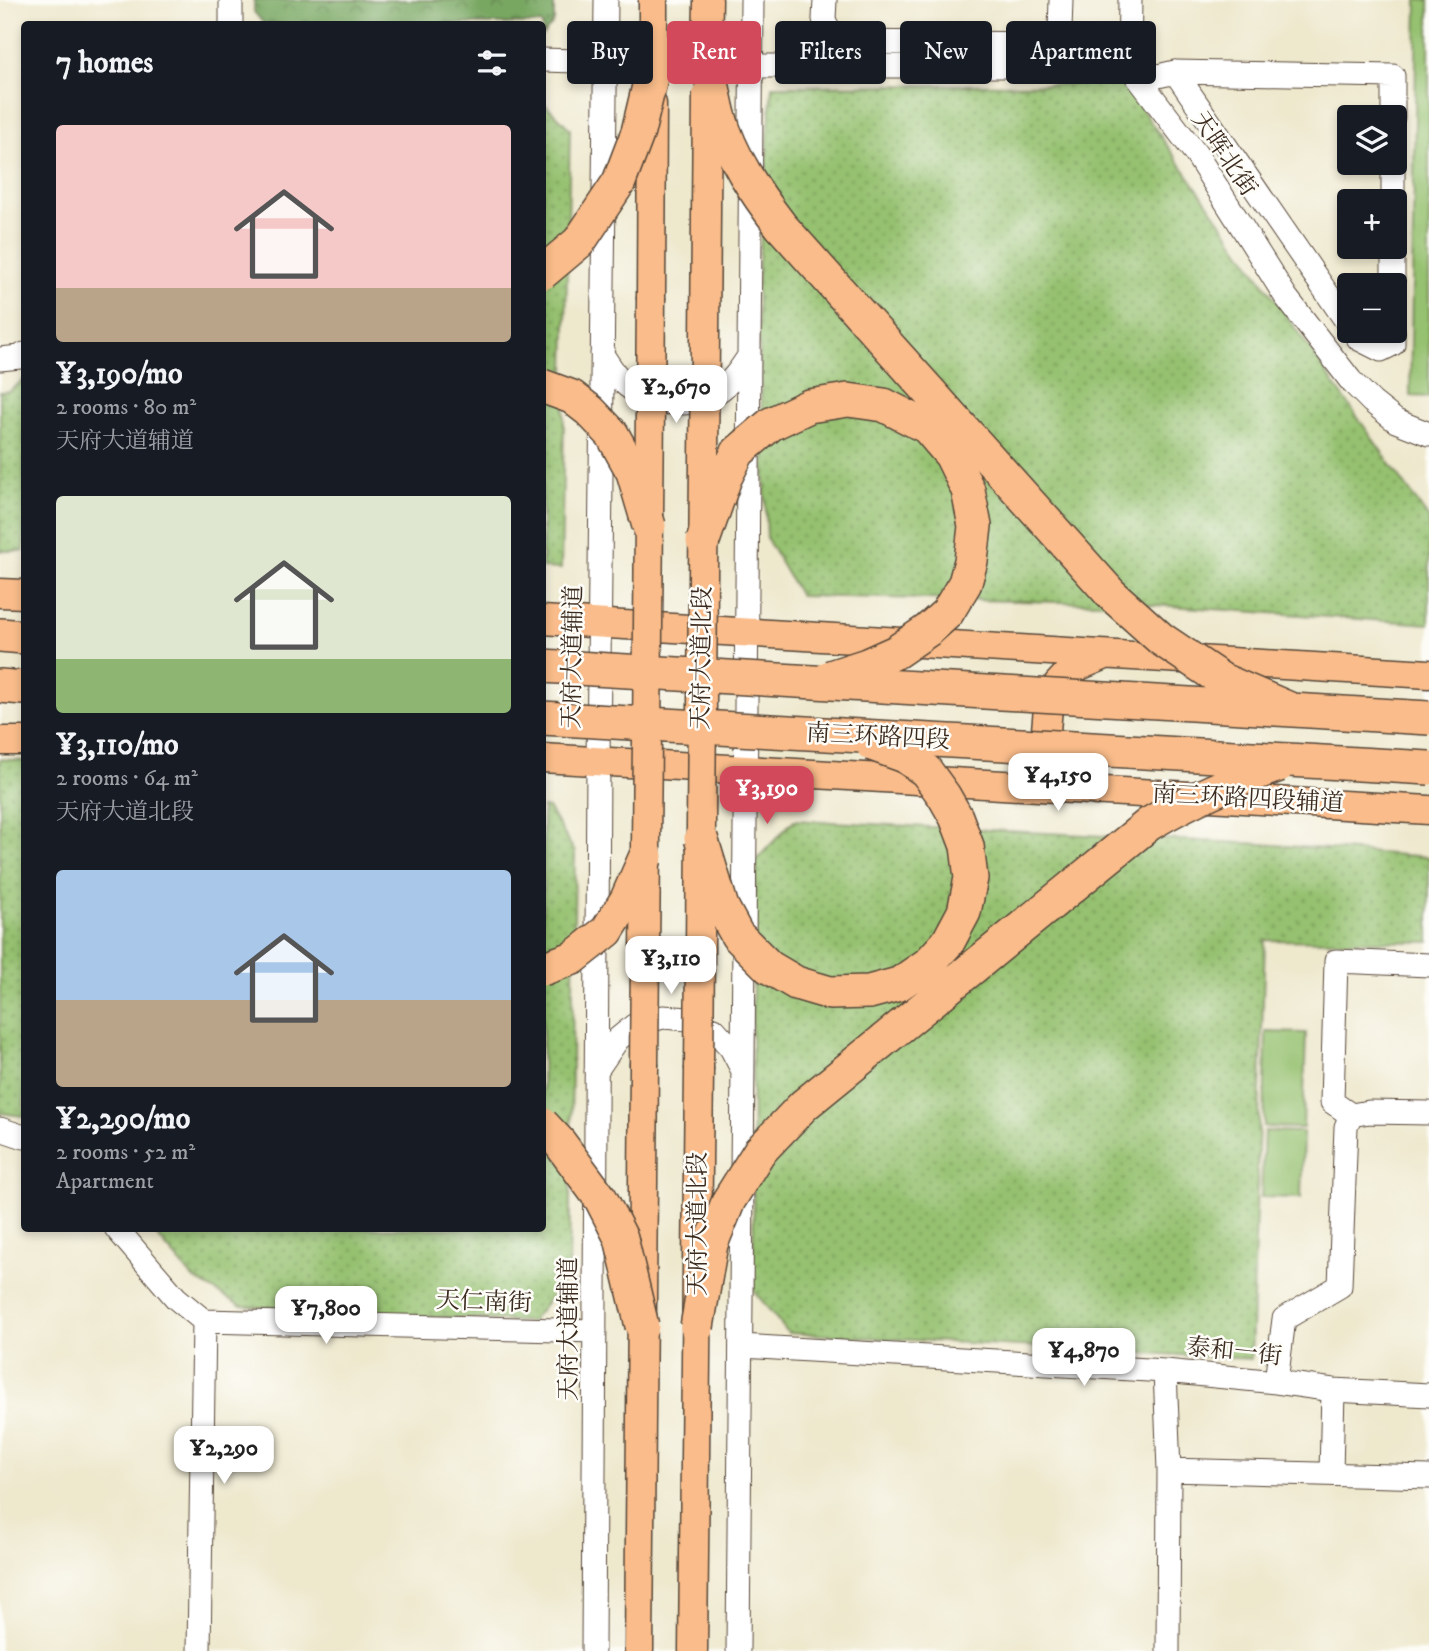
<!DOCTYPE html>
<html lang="en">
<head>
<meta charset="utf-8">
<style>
	body { margin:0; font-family:"IM FELL DW Pica","Noto Serif SC",serif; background:#20242c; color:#f1f3f6; height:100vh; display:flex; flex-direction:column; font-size:26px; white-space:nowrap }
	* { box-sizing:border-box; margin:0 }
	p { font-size:23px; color:#9ea1a6 }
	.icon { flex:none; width:38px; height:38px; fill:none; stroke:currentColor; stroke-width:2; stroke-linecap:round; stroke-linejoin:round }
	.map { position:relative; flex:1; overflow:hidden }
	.sheet { position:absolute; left:21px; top:21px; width:525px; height:1211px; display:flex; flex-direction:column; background:#171b24; border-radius:7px; box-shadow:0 4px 10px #0003 }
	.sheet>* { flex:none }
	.hud { position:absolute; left:567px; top:21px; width:665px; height:63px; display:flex; gap:14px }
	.controls { position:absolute; left:1337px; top:105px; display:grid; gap:14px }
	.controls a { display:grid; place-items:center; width:70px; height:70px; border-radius:7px; background:#171b24; box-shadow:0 4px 10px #0003; font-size:35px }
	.price { position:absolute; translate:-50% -60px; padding:0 16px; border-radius:14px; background:#fff; color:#222; font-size:23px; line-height:46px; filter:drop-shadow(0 2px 4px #0008) }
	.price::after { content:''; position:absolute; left:50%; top:42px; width:21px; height:16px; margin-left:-10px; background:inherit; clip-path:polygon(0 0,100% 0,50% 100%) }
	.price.current { background:#d1495b; color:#fff }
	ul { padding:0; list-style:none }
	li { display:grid; align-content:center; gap:14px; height:371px; padding:0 35px }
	li span { display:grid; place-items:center; height:217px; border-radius:7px; color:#555 }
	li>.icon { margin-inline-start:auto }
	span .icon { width:126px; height:126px; fill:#fffc; stroke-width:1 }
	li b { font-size:30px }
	h2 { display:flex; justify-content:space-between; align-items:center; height:84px; padding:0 35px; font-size:30px }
	.tag { padding:0 24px; border-radius:7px; background:#171b24; box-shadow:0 4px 10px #0003; font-size:24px; line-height:63px }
	.tag.current { background:#d1495b; color:#fff }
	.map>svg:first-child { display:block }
	.grass { fill:#95c16f; stroke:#687646; stroke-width:2 }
	.forest { fill:url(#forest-crowns); stroke:#5a6840; stroke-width:2 }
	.park { fill:url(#park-dots); stroke:#687646; stroke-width:2 }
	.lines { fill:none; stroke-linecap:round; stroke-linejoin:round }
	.minor-casing { stroke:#564638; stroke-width:25 }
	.major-casing { stroke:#564638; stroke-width:31 }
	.highway-casing { stroke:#564638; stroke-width:36 }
	.minor { stroke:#fff; stroke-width:23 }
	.major { stroke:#f9bc8a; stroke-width:28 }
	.highway { stroke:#f9bc8a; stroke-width:33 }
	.major-bridge-casing { stroke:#564638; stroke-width:31; stroke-linecap:butt }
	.highway-bridge-casing { stroke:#564638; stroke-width:36; stroke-linecap:butt }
	.major-bridge { stroke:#f9bc8a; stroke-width:28 }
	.highway-bridge { stroke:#f9bc8a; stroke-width:33 }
	.labels { text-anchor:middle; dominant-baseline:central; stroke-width:5; stroke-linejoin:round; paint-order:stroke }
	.street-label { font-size:24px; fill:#3b2a1e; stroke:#fdfcf7 }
</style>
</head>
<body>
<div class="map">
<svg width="1429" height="1651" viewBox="0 0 1429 1651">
	<defs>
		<pattern id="forest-crowns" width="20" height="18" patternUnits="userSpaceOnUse" patternTransform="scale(1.75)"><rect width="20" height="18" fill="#78a762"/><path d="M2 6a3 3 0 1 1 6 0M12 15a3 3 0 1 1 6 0" fill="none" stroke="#648850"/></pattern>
		<pattern id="park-dots" width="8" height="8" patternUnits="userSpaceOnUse" patternTransform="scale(1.75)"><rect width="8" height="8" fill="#95c16f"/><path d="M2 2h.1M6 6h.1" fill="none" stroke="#7b9d5b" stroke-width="1.8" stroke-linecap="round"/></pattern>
	</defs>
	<rect width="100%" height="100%" fill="#fdfcf7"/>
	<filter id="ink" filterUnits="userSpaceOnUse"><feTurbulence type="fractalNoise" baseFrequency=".0143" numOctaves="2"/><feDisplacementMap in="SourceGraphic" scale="14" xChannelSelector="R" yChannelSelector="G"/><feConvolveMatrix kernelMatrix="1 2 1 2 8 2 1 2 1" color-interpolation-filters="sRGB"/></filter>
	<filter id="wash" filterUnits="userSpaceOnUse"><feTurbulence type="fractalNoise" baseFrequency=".00686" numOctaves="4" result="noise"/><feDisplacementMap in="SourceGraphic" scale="28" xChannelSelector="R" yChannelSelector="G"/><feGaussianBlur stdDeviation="1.57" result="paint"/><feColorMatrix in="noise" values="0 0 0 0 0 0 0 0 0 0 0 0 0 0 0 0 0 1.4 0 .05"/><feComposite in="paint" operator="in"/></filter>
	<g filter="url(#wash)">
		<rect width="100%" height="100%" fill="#eee8cd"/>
		<!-- grass -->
		<path class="grass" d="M1417,0H1429V397L1410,396Z
			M1266,1032L1306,1033L1303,1128L1264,1127Z
			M1264,1131L1303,1132L1301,1198L1261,1197Z"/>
		<!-- forest -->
		<path class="forest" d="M254,0H554V22L543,35L542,24H264L254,12Z"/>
		<!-- park -->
		<path class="park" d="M1124,84L1429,519V624L1142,604L800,596L767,539L757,288L772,86Z
			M542,101L570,129L561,569L542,568Z
			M24,380V551H0V392L9,391Z
			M0,759L24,761V1116L0,1113Z
			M543,807L548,808L575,852L569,1273L531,1322L241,1306L193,1278L151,1229L542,1228Z
			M794,820L1262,844L1429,857V942L1265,940L1251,1359L788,1333L754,1291L752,1025L756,860Z"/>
	</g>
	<g filter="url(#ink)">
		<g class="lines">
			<defs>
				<path id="minor" d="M825,0L824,19L830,34L843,42L1047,44L1057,39L1060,30L1061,0
					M231,24V0
					M542,60L751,66H1129
					M1129,66L1196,154L1286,297L1351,381L1372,402L1396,421L1429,434
					M1129,66L1130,0
					M1175,72L1349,325
					M1141,80L1175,72L1393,76V117
					M1393,201V163
					M1393,285V247
					M1353,331L1359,339L1381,350L1393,344V331
					M602,354C607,362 612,370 618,377C642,404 686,412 717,392C731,383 740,370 749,356
					M0,359L20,357L24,354
					M596,1071L618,1039L635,1025L663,1017L688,1019L714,1029L731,1048L743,1071
					M1351,1115L1332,1102L1336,961L1429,965
					M0,1129L24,1137
					M116,1228L176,1298L204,1321L595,1331
					M741,1346L1165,1371L1276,1382L1333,1390L1429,1395
					M1165,1371L1169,1470L1168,1651
					M1276,1382L1284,1319L1340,1286L1346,1127L1351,1115L1369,1112L1429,1113
					M1169,1470L1429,1477
					M1331,1474L1333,1390
					M199,1651L204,1321
					M593,1651L598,762L606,0
					M738,1651L752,0"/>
				<path id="major" d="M707,55L708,0
					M651,297L652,104
					M0,593L24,594
					M542,620L1429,674
					M0,741H24
					M542,758L1429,810
					M1096,791L1069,771L1055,755L1046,730L1048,708L1058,684L1072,669L1103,656
					M639,1651L644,1066
					M693,1651L699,1070"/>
				<path id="highway" d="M0,635L24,637
					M0,686L24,688"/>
			</defs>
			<!-- minor casing -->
			<use href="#minor" class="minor-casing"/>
			<!-- major casing -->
			<use href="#major" class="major-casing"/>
			<!-- highway casing -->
			<use href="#highway" class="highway-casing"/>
			<!-- minor -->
			<use href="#minor" class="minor"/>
			<!-- major -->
			<use href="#major" class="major"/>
			<!-- highway -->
			<use href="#highway" class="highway"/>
			<defs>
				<path id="major-bridge" d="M653,69V0
					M644,1066L651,297
					M699,1070L707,93"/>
				<path id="highway-bridge" d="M707,55C711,75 714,96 719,115C731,157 755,192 781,226L1111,594L1161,639L1222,680L1292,710
					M542,273L579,242L619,182L638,132L653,69
					M542,386L572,397L590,411L612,434L633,472L649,526
					M703,541L725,478L738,452L771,424L809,406L848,400L884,405L927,427L951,455L968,490L975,526L971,561L965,583L947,613L928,630L896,652L867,665L830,677
					M542,666L1429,718
					M542,718L1429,768
					M701,838L722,907L737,935L769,967L796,983L830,993L869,992L899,984L928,964L948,942L964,912L971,878L967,846L956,817L944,796L926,771L905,756L872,744
					M542,969L573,958L607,931L627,899L646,856
					M542,1124L559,1142L601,1199L621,1238L642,1326
					M697,1327L711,1244L729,1200L759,1152L804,1105L1149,824C1193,798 1231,782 1279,765"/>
			</defs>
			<!-- major-bridge casing -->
			<use href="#major-bridge" class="major-bridge-casing"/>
			<!-- highway-bridge casing -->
			<use href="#highway-bridge" class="highway-bridge-casing"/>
			<!-- major-bridge -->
			<use href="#major-bridge" class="major-bridge"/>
			<!-- highway-bridge -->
			<use href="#highway-bridge" class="highway-bridge"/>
		</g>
	</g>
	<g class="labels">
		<!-- street labels -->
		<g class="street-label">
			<text transform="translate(1224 154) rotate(56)">天晖北街</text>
			<text transform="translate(573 657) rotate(-89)">天府大道辅道</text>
			<text transform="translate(702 658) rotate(-89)">天府大道北段</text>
			<text transform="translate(878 737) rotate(3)">南三环路四段</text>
			<text transform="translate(1248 799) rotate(3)">南三环路四段辅道</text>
			<text transform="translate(698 1224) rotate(-90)">天府大道北段</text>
			<text transform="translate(484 1302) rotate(2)">天仁南街</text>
			<text transform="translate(569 1329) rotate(-90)">天府大道辅道</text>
			<text transform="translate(1234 1352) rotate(6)">泰和一街</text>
		</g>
	</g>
</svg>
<div class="controls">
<a><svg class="icon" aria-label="layers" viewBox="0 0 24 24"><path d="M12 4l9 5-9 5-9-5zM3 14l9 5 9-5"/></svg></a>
<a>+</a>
<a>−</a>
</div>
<b class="price" style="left:676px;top:425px">¥2,670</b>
<b class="price" style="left:1058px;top:813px">¥4,150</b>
<b class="price current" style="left:767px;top:826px">¥3,190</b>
<b class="price" style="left:671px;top:996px">¥3,110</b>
<b class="price" style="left:326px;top:1346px">¥7,800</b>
<b class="price" style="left:1084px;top:1388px">¥4,870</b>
<b class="price" style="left:224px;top:1486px">¥2,290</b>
<div class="hud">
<a class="tag">Buy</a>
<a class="tag current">Rent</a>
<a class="tag">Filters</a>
<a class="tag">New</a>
<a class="tag">Apartment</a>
</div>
<section class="sheet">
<h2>7 homes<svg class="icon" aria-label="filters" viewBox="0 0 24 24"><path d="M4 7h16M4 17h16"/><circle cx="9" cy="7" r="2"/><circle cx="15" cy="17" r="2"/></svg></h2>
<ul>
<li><span style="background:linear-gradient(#f6c9c9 75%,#b9a48a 0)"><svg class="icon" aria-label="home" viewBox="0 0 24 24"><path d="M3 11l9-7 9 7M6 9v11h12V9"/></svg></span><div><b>¥3,190/mo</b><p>2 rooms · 80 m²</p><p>天府大道辅道</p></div></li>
<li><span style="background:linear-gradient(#dfe7d0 75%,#8fb573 0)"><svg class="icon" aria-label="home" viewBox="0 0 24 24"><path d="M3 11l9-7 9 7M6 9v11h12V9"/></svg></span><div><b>¥3,110/mo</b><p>2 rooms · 64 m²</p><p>天府大道北段</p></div></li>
<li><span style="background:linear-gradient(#a9c7e8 60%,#b9a48a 0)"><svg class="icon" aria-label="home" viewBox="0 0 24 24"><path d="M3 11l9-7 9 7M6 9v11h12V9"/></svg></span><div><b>¥2,290/mo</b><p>2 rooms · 52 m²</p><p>Apartment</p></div></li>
</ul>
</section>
</div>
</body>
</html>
